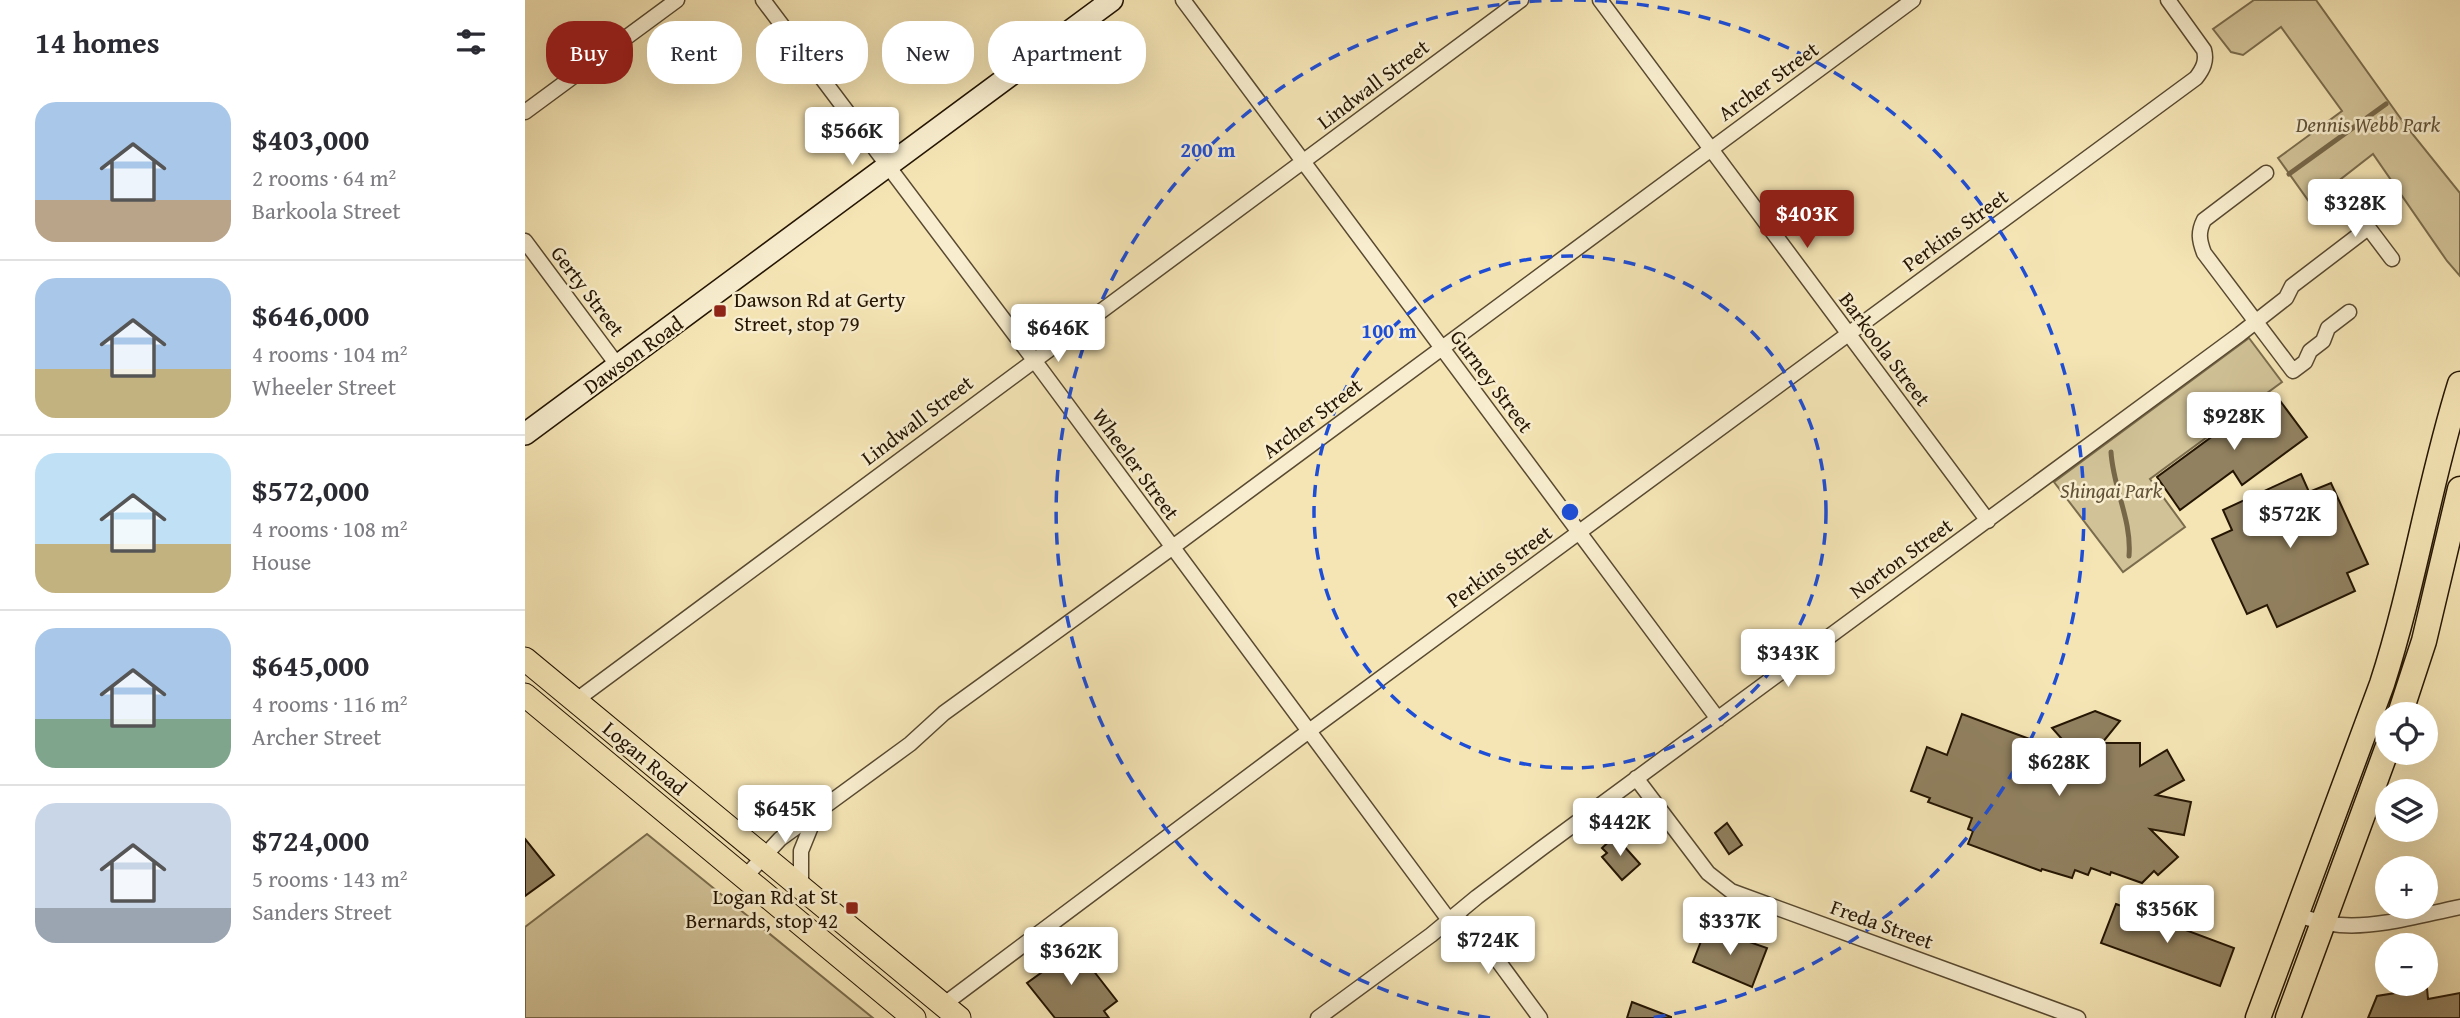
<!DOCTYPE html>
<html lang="en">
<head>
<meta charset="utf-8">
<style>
	body { margin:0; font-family:"Gentium Book Plus",serif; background:#f2f2f3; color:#2b2b33; height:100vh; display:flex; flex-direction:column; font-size:26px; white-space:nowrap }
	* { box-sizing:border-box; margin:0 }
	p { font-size:23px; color:#7c7c81 }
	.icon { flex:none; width:38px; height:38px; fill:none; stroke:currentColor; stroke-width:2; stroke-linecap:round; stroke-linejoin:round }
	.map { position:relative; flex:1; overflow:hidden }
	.side { display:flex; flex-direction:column; background:#fff; width:525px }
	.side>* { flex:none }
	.top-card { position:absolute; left:21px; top:21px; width:665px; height:63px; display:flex; gap:14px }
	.tools { position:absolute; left:1850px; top:702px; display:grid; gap:14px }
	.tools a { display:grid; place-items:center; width:63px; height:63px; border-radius:50%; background:#fff; box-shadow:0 7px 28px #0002; font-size:35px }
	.price { position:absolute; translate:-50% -60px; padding:0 16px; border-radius:7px; background:#fff; color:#222; font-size:23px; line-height:46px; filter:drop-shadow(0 2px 4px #0008) }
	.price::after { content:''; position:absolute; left:50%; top:42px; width:21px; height:16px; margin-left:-10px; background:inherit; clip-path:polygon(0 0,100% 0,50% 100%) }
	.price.current { background:#8f2418; color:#fff }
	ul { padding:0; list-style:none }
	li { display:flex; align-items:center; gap:21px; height:175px; padding:0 35px }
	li+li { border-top:2px solid #e1e1e2 }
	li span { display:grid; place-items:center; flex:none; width:196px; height:140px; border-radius:21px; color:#555 }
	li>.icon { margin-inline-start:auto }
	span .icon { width:84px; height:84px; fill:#fffc; stroke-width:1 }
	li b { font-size:30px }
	h2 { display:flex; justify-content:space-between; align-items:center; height:84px; padding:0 35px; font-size:30px }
	.pill { padding:0 24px; border-radius:28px; background:#fff; box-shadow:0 7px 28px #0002; font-size:24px; line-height:63px }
	.pill.current { background:#8f2418; color:#fff }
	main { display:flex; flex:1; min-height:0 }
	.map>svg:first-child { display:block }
	.green { fill:#d1c297; stroke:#7a6c4d; stroke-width:2 }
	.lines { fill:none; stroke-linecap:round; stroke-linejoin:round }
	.stream { stroke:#776749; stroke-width:5 }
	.building { fill:#918160; stroke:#241503; stroke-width:2 }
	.minor-casing { stroke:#584930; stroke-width:17 }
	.secondary-casing { stroke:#241503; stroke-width:24 }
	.primary-casing { stroke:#241503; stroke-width:25 }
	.trunk-casing { stroke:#241503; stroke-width:27 }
	.minor { stroke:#f8eecf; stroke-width:14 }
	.secondary { stroke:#f8eecf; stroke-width:21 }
	.primary { stroke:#f5e5b5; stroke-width:23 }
	.trunk { stroke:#f5e5b5; stroke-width:24 }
	.ring { fill:none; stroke:#1d4ed8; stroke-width:3.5; stroke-dasharray:12 9 }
	.poi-dot { fill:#8f2418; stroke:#f8eecf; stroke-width:2.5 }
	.labels { text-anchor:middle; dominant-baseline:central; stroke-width:5; stroke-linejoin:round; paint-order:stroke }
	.street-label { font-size:21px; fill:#241503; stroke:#f8eecf }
	.park-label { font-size:21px; font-style:italic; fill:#615237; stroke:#f8eecf }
	.poi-label { font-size:21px; fill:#241503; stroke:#f8eecf; text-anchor:start }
	.centre { fill:#1d4ed8; stroke:#f8eecf; stroke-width:3.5 }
	.ring-label { font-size:21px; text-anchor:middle; font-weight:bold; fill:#1d4ed8; stroke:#f8eecf; stroke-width:5; stroke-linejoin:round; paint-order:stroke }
</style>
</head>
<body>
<main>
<section class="side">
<h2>14 homes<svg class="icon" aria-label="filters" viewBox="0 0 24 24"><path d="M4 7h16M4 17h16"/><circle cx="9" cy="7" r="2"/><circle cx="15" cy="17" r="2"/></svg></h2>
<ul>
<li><span style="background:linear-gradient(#a9c7e8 70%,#b9a48a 0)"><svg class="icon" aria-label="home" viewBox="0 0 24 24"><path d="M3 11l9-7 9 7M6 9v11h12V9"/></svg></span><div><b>$403,000</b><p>2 rooms · 64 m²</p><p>Barkoola Street</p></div></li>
<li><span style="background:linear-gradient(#a9c7e8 65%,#c2b280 0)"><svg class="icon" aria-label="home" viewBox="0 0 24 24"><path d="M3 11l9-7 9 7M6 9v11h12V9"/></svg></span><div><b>$646,000</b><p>4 rooms · 104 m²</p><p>Wheeler Street</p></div></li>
<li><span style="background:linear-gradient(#bfe0f5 65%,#c2b280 0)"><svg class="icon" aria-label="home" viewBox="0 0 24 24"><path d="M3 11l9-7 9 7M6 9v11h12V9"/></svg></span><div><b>$572,000</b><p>4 rooms · 108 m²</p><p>House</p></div></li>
<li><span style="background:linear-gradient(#a9c7e8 65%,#7fa58c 0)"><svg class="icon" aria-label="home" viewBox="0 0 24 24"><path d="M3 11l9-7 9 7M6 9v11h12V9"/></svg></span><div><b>$645,000</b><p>4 rooms · 116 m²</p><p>Archer Street</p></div></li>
<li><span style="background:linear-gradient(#c9d6e8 75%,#9aa5b1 0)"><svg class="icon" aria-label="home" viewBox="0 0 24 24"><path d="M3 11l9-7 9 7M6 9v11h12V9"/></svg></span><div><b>$724,000</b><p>5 rooms · 143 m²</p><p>Sanders Street</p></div></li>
</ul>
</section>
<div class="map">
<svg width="1935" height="1018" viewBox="0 0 1935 1018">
	<rect width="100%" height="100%" fill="#f5e5b5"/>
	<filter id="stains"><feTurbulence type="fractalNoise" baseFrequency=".00286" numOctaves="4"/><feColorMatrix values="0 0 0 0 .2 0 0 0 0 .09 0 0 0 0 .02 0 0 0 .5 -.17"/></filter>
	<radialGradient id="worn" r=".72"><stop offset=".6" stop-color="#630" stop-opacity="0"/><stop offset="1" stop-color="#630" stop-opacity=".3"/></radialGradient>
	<!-- green -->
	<path class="green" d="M1729,0H1791L1881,126L1935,193V276L1922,261L1848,154L1785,203L1753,158L1817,111L1756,27L1718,55L1706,52L1688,29Z
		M1724,338L1757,382L1625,479L1660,527L1598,572L1529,482Z
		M122,834L348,1018H0V927Z"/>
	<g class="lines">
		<!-- stream -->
		<path class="stream" d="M1764,174L1861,104
			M1586,452C1588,488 1607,520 1604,556"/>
	</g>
	<!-- building -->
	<path class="building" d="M1750,394L1782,437L1717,485L1708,471L1655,510L1632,477L1726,408L1728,411Z
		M1776,474L1784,492L1806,483L1843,564L1822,573L1830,591L1752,627L1742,605L1722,614L1687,539L1707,530L1698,510Z
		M1570,711L1595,721L1577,743H1615V766L1642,750L1659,780L1631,795L1666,802L1659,835L1625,829L1653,857L1633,875L1629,871L1617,883L1586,872L1585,875L1566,868L1563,875L1550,870L1547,878L1517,869L1516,871L1443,844L1448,831L1443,829L1447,818L1403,802L1405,798L1386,791L1402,747L1422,755L1437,714L1553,757L1527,728Z
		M1202,823L1217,845L1204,854L1190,833Z
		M1090,836L1115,864L1097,880L1077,857L1082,853L1077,848Z
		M0,839L29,875L0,896Z
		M1591,904L1709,948L1695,986L1576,943Z
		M1187,929L1242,948L1227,987L1168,962L1180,931L1185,934Z
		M550,947L592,1001L579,1011L584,1018H530L502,983L520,970L514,962L533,948L539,956Z
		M1902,988L1903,999L1935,993V1018H1843L1852,996Z
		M1107,1002L1146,1017V1018H1102Z"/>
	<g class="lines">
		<defs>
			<path id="minor" d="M238,0L509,360L924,920
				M658,0L1193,719
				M1075,0L1463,521
				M0,112L152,0
				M1741,173L1679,220C1673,232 1674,240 1679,253L1768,371L1780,362L1785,351L1798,341L1803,328L1824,312
				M1821,198L1867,259
				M0,241L93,366
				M50,701L996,0
				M1111,778L1183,873L1206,891L1553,1018
				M219,878L255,839L385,744L419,713L641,552L1388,0
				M276,888V851L291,814
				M1771,915C1786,919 1800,924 1815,925C1854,928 1896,915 1935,907
				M930,916L954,935L1015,1018
				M418,1005L784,731L1671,78C1678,69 1682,61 1679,50L1643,0
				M793,1018L906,935L952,897L1017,848L1715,334L1761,298L1767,286L1843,228"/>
			<path id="secondary" d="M0,434L587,0"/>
			<path id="primary" d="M0,659L434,1018
				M0,695L389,1018"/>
			<path id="trunk" d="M1875,714L1899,641L1935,489
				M1733,1018L1857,684C1889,585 1904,483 1935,384
				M1763,1018L1862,749"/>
		</defs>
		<!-- minor casing -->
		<use href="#minor" class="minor-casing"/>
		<!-- secondary casing -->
		<use href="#secondary" class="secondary-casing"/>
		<!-- primary casing -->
		<use href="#primary" class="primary-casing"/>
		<!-- trunk casing -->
		<use href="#trunk" class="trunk-casing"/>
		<!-- minor -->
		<use href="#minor" class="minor"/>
		<!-- secondary -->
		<use href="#secondary" class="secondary"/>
		<!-- primary -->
		<use href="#primary" class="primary"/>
		<!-- trunk -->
		<use href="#trunk" class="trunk"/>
	</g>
	<!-- distance rings -->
	<g class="ring">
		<circle cx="1045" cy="512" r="256"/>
		<path d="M965 1018A512 512 0 0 1 1041 0M1049 0A512 512 0 0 1 1125 1018"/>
	</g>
	<!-- markers -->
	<g class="poi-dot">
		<rect x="188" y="304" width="14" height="14" rx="3.5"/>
		<rect x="320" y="901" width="14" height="14" rx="3.5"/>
	</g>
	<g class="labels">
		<!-- street labels -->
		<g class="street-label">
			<text transform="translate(1243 81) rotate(-36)">Archer Street</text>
			<text transform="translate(848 84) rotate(-37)">Lindwall Street</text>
			<text transform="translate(1430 230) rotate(-36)">Perkins Street</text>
			<text transform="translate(63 291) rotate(53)">Gerty Street</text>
			<text transform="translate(1360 349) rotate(53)">Barkoola Street</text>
			<text transform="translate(108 355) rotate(-36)">Dawson Road</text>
			<text transform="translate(967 381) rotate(53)">Gurney Street</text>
			<text transform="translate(787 418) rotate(-37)">Archer Street</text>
			<text transform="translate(392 420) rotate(-37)">Lindwall Street</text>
			<text transform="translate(611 464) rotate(54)">Wheeler Street</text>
			<text transform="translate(1376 558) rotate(-36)">Norton Street</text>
			<text transform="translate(974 566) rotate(-36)">Perkins Street</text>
			<text transform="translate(120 758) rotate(40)">Logan Road</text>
			<text transform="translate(1357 924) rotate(20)">Freda Street</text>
		</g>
		<!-- park labels -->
		<g class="park-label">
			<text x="1843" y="124">Dennis Webb Park</text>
			<text x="1586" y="490">Shingai Park</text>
		</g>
		<!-- poi labels -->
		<g class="poi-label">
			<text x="209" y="299">Dawson Rd at Gerty<tspan x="209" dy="24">Street, stop 79</tspan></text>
			<text x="313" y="896" text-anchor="end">Logan Rd at St<tspan x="313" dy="24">Bernards, stop 42</tspan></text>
		</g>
	</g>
	<circle cx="1045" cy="512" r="10" class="centre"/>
	<g class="ring-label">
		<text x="683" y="157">200 m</text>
		<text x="864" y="338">100 m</text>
	</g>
	<rect width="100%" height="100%" filter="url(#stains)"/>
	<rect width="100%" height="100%" fill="url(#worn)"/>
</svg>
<div class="tools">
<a><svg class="icon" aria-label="locate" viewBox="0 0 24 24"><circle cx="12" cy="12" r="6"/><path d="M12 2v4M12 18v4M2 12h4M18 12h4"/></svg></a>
<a><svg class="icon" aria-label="layers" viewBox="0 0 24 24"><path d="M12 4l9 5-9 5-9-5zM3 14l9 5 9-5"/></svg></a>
<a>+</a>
<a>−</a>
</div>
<b class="price" style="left:327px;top:167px">$566K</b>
<b class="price" style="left:1830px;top:239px">$328K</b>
<b class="price current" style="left:1282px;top:250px">$403K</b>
<b class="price" style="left:533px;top:364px">$646K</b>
<b class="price" style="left:1709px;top:452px">$928K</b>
<b class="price" style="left:1765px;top:550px">$572K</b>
<b class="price" style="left:1263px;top:689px">$343K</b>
<b class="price" style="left:1534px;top:798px">$628K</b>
<b class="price" style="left:260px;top:845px">$645K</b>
<b class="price" style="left:1095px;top:858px">$442K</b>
<b class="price" style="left:1642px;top:945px">$356K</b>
<b class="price" style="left:1205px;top:957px">$337K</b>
<b class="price" style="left:963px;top:976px">$724K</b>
<b class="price" style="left:546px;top:987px">$362K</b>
<div class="top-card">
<a class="pill current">Buy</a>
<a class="pill">Rent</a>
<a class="pill">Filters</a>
<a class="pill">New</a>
<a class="pill">Apartment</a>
</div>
</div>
</main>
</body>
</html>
